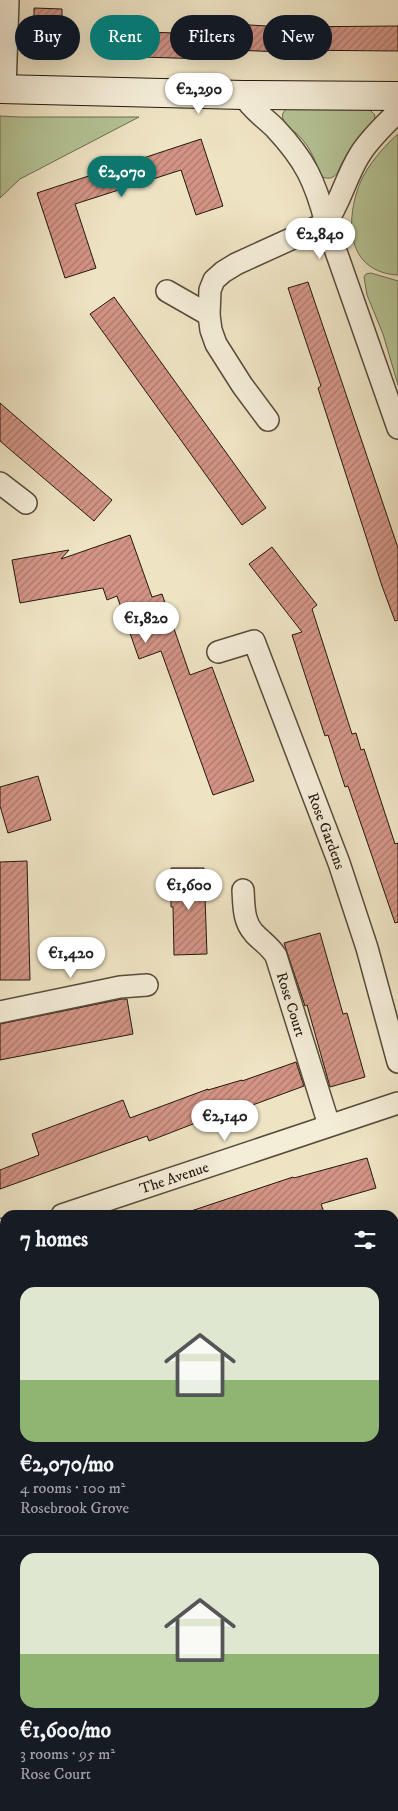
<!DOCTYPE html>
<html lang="en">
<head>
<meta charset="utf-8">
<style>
	body { margin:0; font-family:"IM FELL DW Pica",serif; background:#242831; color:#f1f3f6; height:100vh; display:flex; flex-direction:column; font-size:19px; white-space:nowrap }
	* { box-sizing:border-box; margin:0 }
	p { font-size:16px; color:#9ea1a6 }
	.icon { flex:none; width:28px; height:28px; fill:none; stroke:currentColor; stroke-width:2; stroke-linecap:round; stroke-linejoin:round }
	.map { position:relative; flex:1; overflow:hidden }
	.panel { position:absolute; left:0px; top:1210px; width:399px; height:601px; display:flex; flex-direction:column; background:#171b24; border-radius:15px 15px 0 0; box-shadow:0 5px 20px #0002 }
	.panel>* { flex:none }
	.banner { position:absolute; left:15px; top:15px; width:369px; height:45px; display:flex; gap:10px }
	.price { position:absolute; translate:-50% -42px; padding:0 11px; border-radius:18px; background:#fff; color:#222; font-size:16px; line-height:32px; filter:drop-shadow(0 1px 2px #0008) }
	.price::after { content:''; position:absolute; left:50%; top:30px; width:15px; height:11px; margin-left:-8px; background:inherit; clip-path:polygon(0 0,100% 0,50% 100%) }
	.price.on { background:#0f766e; color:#fff }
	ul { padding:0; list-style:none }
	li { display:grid; align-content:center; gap:10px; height:265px; padding:0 20px }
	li+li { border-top:1px solid #363941 }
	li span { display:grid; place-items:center; height:155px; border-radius:15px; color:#555 }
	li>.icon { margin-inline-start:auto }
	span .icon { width:90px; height:90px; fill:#fffc; stroke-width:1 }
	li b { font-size:21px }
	h2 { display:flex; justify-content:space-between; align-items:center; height:60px; padding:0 20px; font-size:21px }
	.tag { padding:0 18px; border-radius:22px; background:#171b24; box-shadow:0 5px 20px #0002; font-size:18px; line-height:45px }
	.tag.on { background:#0f766e; color:#fff }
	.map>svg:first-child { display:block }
	.green { fill:#b5c496; stroke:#6c6e52 }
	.building { fill:url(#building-hatch); stroke:#24190f }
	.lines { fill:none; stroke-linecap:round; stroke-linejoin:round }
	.street-casing { stroke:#564c3c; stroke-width:24 }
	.secondary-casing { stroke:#24190f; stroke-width:30 }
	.street { stroke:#f4edd8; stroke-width:21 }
	.secondary { stroke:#f4edd8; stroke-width:28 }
	.labels { text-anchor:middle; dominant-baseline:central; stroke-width:5; stroke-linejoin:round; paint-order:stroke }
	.street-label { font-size:15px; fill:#24190f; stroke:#f4edd8 }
</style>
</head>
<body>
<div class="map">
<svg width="398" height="1811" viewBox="0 0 398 1811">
	<defs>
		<pattern id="building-hatch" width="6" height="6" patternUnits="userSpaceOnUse" patternTransform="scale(1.25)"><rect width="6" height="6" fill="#d39485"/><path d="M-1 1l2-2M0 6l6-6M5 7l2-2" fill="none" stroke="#ab786b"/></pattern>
	</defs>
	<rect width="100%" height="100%" fill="#eee3c3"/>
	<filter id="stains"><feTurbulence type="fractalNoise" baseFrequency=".004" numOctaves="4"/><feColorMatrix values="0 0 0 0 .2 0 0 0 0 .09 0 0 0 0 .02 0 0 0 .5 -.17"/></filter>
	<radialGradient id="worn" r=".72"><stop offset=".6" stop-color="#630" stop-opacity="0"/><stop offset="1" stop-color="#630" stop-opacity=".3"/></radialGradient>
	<!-- green -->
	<path class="green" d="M290,107L369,109L375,115L374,121C361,131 350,148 342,163C339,168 339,173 333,177C330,179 326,178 321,177C316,162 311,148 299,136C294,130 285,127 283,119C281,113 285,109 290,107Z
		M0,116L19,117H139L20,179L0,198Z
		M398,134V275C346,272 345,221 360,183C367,166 384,146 398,134Z
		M371,273L398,281V385L383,334L367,295L364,277L366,274Z"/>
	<!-- building -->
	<path class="building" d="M34,8L62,9V55H34Z
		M233,24L283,27L398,26V51L283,50V52L233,50Z
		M108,31L209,34L208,59L107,56Z
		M201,139L223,206L196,215L181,170L75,204L96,268L65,278L37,193Z
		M308,282L398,548V620L395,621L382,586L318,388L321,386L288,288Z
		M114,297L266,508L242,525L90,314Z
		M0,403L112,500L94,521L0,441Z
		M130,535L152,597L162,594L190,675L212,667L254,781L213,795L161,651L139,659L117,596L107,600L103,588L20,603L12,560L69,550L61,559Z
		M272,547L317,605L312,609L352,734L356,733L361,750L364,749L395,844L398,843V922L395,923L348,786L345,787L328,735L325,736L292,635L302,632L249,564Z
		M38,776L51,820L8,833L0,806V787Z
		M27,861L30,980H0V862Z
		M171,868H204L207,954L174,955L173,907H171Z
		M320,933L343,1014L347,1013L365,1077L330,1087L307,1005L305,1006L284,943Z
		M122,999H127L133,1034L0,1060V1024Z
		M296,1062L304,1086L250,1106L193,1124L149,1141L147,1136L0,1189V1170L39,1155L32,1134L123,1100L130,1118L208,1089V1090L242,1080V1081Z
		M367,1158L376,1188L321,1204L325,1215H192L191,1211L293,1177L294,1178Z"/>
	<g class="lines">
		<defs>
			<g id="street">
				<path d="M5,89L8,0"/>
				<path d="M243,95C251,109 264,117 275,128C305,160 315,181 326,223L398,428"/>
				<path d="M167,291L209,315"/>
				<path d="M268,420L242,385L216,344L211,330L209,315L210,290L214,280L223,272L236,264L326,223C340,203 346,177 359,156C368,140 386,124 398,111"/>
				<path d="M0,483L26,503"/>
				<path id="s1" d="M218,652L254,641L339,863L367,948L398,1062"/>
				<path id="s2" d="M243,890C244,905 243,921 254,933C261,941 270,946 276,956L329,1125"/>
				<path d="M0,1012L120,987L147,985"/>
				<path id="s3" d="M62,1215L398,1103"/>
				<path d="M0,1230L5,1229"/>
				<path d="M398,1389L396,1405L398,1420"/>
				<path d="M394,1558L398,1557"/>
				<path d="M0,1666H5"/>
			</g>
			<path id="secondary" d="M0,89L243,95L398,96"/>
		</defs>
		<!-- street casing -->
		<use href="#street" class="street-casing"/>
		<!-- secondary casing -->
		<use href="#secondary" class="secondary-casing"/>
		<!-- street -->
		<use href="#street" class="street"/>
		<!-- secondary -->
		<use href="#secondary" class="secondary"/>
	</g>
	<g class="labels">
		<!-- street labels -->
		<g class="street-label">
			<text stroke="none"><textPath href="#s1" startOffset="241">Rose Gardens</textPath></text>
			<text stroke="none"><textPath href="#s2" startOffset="128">Rose Court</textPath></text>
			<text stroke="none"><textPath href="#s3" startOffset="118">The Avenue</textPath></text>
		</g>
	</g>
	<rect width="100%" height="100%" filter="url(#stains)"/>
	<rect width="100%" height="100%" fill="url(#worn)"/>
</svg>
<b class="price" style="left:199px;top:115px">€2,290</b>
<b class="price on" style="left:122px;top:198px">€2,070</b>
<b class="price" style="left:320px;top:260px">€2,840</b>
<b class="price" style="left:146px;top:644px">€1,820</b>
<b class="price" style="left:189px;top:911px">€1,600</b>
<b class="price" style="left:71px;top:979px">€1,420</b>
<b class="price" style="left:225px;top:1142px">€2,140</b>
<div class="banner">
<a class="tag">Buy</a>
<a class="tag on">Rent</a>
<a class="tag">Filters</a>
<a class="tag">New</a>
</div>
<section class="panel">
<h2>7 homes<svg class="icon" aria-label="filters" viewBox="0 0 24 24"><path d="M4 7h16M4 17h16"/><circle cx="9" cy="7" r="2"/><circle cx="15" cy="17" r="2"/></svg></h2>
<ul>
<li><span style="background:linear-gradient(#dfe7d0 60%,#8fb573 0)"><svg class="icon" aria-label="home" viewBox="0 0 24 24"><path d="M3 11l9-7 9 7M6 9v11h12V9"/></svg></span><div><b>€2,070/mo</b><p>4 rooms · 100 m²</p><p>Rosebrook Grove</p></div></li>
<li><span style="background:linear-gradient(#dfe7d0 65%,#8fb573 0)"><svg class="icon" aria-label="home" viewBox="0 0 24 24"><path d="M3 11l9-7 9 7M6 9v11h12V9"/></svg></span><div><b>€1,600/mo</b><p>3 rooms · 95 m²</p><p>Rose Court</p></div></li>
</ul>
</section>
</div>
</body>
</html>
